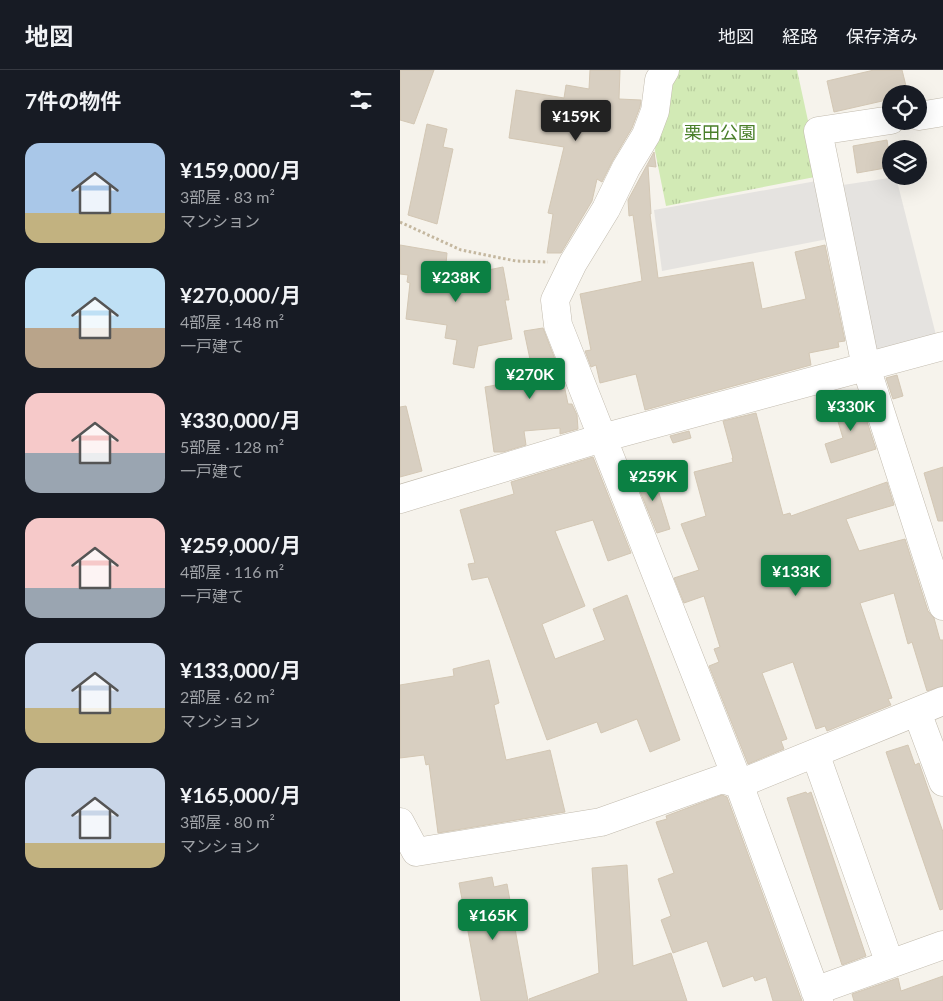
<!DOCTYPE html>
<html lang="ja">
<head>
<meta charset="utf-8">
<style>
	body { margin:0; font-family:Lato,"Noto Sans JP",sans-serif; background:#20242c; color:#f1f3f6; height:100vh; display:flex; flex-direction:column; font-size:19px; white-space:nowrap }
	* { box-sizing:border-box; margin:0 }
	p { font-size:16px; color:#9ea1a6 }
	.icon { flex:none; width:28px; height:28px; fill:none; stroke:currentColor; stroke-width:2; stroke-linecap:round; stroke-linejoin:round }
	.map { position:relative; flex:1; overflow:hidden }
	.details { display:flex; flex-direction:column; background:#171b24; width:400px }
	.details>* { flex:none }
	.fabs { position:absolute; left:482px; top:15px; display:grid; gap:10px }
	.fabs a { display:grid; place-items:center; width:45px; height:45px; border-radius:50%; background:#171b24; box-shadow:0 5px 20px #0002; font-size:25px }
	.price { position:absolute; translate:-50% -42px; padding:0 11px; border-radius:5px; background:#0b8043; color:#fff; font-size:16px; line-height:32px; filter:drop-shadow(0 1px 2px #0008) }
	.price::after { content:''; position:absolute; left:50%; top:30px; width:15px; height:11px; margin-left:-8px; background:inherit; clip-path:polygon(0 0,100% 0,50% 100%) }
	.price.active { background:#222; color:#fff }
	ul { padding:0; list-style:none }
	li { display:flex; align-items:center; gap:15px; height:125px; padding:0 25px }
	li span { display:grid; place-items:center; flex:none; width:140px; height:100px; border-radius:15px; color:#555 }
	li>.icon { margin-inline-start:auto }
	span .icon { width:60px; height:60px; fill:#fffc; stroke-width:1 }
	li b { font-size:21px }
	h2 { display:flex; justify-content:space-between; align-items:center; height:60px; padding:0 25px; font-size:21px }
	header { display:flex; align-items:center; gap:30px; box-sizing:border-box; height:70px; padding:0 25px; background:#171b24; border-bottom:1px solid #363941 }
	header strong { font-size:24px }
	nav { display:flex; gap:28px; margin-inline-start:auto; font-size:18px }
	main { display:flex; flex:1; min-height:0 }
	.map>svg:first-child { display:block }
	.grass { fill:url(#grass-tufts) }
	.parking { fill:#e5e3e0 }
	.building { fill:#d8cfc1; stroke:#d3c7b4 }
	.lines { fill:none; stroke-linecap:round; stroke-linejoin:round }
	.minor-casing { stroke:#c2bbae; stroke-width:29 }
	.path { stroke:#c4b79f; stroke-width:3; stroke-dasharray:2.5 2.5; stroke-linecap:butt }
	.minor { stroke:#fff; stroke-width:28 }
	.labels { text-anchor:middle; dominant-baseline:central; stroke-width:5; stroke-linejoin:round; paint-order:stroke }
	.park-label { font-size:18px; fill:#4a7f2a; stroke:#fff }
</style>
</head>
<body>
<header>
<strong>地図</strong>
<nav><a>地図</a><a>経路</a><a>保存済み</a></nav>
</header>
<main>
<section class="details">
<h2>7件の物件<svg class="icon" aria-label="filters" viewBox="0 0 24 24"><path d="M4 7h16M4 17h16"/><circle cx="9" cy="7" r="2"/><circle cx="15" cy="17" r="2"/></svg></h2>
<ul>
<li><span style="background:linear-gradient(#a9c7e8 70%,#c2b280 0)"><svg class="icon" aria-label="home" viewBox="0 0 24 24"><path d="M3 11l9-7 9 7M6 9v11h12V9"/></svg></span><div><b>¥159,000/月</b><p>3部屋 · 83 m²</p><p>マンション</p></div></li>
<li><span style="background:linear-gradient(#bfe0f5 60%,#b9a48a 0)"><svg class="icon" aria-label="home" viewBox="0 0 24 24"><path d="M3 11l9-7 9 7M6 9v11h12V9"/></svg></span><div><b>¥270,000/月</b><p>4部屋 · 148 m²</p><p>一戸建て</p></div></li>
<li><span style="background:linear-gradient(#f6c9c9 60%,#9aa5b1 0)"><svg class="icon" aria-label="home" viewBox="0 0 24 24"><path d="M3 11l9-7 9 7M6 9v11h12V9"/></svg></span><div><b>¥330,000/月</b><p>5部屋 · 128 m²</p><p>一戸建て</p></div></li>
<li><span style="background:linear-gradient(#f6c9c9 70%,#9aa5b1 0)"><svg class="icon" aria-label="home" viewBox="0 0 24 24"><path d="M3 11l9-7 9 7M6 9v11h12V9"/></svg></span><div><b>¥259,000/月</b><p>4部屋 · 116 m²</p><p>一戸建て</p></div></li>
<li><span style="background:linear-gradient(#c9d6e8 65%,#c2b280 0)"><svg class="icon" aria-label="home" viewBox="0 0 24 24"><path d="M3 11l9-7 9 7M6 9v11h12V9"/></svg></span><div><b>¥133,000/月</b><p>2部屋 · 62 m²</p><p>マンション</p></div></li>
<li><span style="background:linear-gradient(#c9d6e8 75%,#c2b280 0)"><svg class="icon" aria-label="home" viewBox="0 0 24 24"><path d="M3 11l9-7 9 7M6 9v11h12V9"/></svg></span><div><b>¥165,000/月</b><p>3部屋 · 80 m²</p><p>マンション</p></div></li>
</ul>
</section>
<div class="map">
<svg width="543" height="931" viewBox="0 0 543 931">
	<defs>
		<pattern id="grass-tufts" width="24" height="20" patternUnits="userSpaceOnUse" patternTransform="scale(1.25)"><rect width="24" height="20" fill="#d2eab5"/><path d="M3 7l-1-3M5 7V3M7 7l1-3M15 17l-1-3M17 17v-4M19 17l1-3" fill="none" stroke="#b6ca9c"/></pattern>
	</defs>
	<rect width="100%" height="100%" fill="#f6f3ec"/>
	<!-- grass -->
	<path class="grass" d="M273,0H397L420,106L266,136L255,81L256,60Z"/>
	<!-- parking -->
	<path class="parking" d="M496,107L538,273L470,290L436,116Z
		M422,110L433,168L262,201L254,140Z"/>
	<!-- building -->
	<path class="building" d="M0,0H34L14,54L0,50Z
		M190,0H220L219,29L241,30L240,37L232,58L213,90L202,112L197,109L192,131L161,183H147L153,144L148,143L164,77L109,68L116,20L164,28L166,15L189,19Z
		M474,0H502L508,24H491V29L434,42L427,11Z
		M27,54L47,59L43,77L53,79L37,154L8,145Z
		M487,70L491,97L457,103L453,76Z
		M254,82L256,97L248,96L251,144H250L258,208L353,192L362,239L406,229L395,182L425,175L445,271L438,272L439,277L409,283L411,295L245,340L236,304L200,313L196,295L191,297L185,281L191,280L180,224L242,211L233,145L229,146L228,130Z
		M0,175L47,183L46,194L50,195L46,214L87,221L83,201L103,197L109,230H105L112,269L78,276L74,298L53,294L57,270L45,268L47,255L6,249L10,213L7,212L8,205L0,204Z
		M143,258L163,310L168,334H172L177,345L178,359L160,364V358L124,361L126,375L103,382H94L85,317L134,308L124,261Z
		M497,305L503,326L493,329L486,308Z
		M459,327L476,379L431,393L425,374L443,368L433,335Z
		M6,336L22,401L0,407V337Z
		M356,343L383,445L390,443L391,446L487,412L494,435L446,449L459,481L505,469L528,541L534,548L540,570H543V616L527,621L512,572L508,574L494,523L460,533L492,628L488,629L491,635L427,661L425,656L416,659L393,592L362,603L387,669L381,671L384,679L348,694L309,596L319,592L314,579L320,577L304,526L284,533L274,508L299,500L281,454L306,446L294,402L333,392L332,388H333L323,351Z
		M289,361L291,368L273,373L270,366Z
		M193,387L231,483L208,491L193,450L155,461L185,536L142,554L155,589L205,570L193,539L227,525L280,670L250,682L237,649L201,663L197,652L147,670L88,507L72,510L68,494L75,493L60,440L114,424L111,412Z
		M543,397V451H538L524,403Z
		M253,404L270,459L257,463L235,409Z
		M89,590L99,633L94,635L106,690L150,680L165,742L38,763L29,694L26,695L24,685L0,688V615L54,606L53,599Z
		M508,675L515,695L519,693L543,762V839L540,840L486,682Z
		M406,722L407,724L411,722L466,886L442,895L387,728Z
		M322,725L327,727L402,931H373L366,907L355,911L353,906L323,917L307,871L273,883L261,850L271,846L258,809L274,803L256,752L267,749L266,746Z
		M227,795L233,896L271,883L287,931H129V929L199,903L192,798Z
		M92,807L94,817L107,814L128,931H81L59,813Z
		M543,906V931H454L452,924L498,908L501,921Z"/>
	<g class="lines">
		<defs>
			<path id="minor" d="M265,0L259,10L255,41L246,65L226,98L206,139L173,193L155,230L158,255L339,714L419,931
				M519,46L543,42
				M491,50L418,61L466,297L543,536
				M0,429L202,368L543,276
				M517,642L543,712
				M415,683L490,894
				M0,752L16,782L201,752L322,709L339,714L543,631
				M415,921L543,875"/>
		</defs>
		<!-- minor casing -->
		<use href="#minor" class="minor-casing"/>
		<!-- path -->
		<path class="path" d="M0,152L61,180L116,191L148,192"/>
		<!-- minor -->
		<use href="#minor" class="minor"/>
	</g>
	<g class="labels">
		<!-- park labels -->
		<g class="park-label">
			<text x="320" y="62">栗田公園</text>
		</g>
	</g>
</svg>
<div class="fabs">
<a><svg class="icon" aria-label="locate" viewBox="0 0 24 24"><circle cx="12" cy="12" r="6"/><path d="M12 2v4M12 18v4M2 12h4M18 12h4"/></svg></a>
<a><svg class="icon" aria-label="layers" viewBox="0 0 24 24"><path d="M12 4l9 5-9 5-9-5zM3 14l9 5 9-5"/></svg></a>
</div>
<b class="price active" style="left:176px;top:72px">¥159K</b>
<b class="price" style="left:56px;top:233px">¥238K</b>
<b class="price" style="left:130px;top:330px">¥270K</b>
<b class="price" style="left:451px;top:362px">¥330K</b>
<b class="price" style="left:253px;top:432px">¥259K</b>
<b class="price" style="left:396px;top:527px">¥133K</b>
<b class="price" style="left:93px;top:871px">¥165K</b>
</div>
</main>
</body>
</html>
